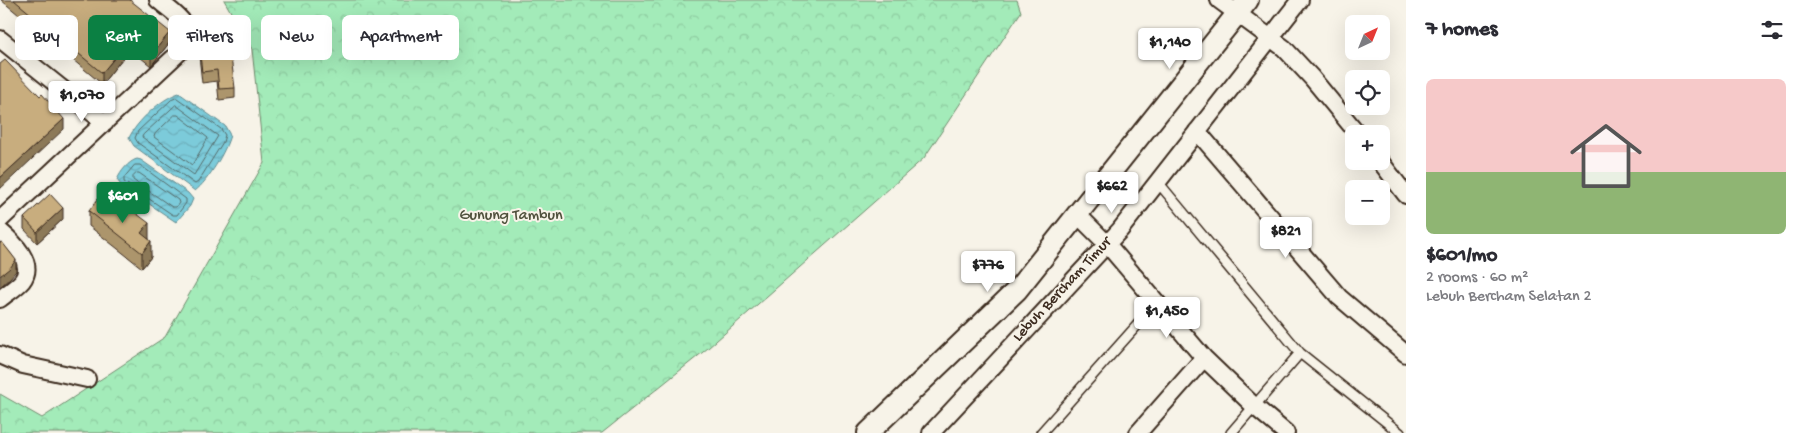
<!DOCTYPE html>
<html lang="en">
<head>
<meta charset="utf-8">
<style>
	body { margin:0; font-family:"Gochi Hand",sans-serif; background:#f2f2f3; color:#2b2b33; height:100vh; display:flex; flex-direction:column; font-size:19px; white-space:nowrap }
	* { box-sizing:border-box; margin:0 }
	p { font-size:16px; color:#7c7c81 }
	.icon { flex:none; width:28px; height:28px; fill:none; stroke:currentColor; stroke-width:2; stroke-linecap:round; stroke-linejoin:round }
	.map { position:relative; flex:1; overflow:hidden }
	.details { display:flex; flex-direction:column; background:#fff; width:400px }
	.details>* { flex:none }
	.guide { position:absolute; left:15px; top:15px; width:475px; height:45px; display:flex; gap:10px }
	.needle { width:32px; rotate:43deg }
	.controls { position:absolute; left:1345px; top:15px; display:grid; gap:10px }
	.controls a { display:grid; place-items:center; width:45px; height:45px; border-radius:8px; background:#fff; box-shadow:0 5px 20px #0002; font-size:25px }
	.price { position:absolute; translate:-50% -42px; padding:0 11px; border-radius:5px; background:#fff; color:#222; font-size:16px; line-height:32px; filter:drop-shadow(0 1px 2px #0008) }
	.price::after { content:''; position:absolute; left:50%; top:30px; width:15px; height:11px; margin-left:-8px; background:inherit; clip-path:polygon(0 0,100% 0,50% 100%) }
	.price.current { background:#0b8043; color:#fff }
	ul { padding:0; list-style:none }
	li { display:grid; align-content:center; gap:10px; height:265px; padding:0 20px }
	li span { display:grid; place-items:center; height:155px; border-radius:8px; color:#555 }
	li>.icon { margin-inline-start:auto }
	span .icon { width:90px; height:90px; fill:#fffc; stroke-width:1 }
	li b { font-size:21px }
	h2 { display:flex; justify-content:space-between; align-items:center; height:60px; padding:0 20px; font-size:21px }
	.pill { padding:0 18px; border-radius:8px; background:#fff; box-shadow:0 5px 20px #0002; font-size:18px; line-height:45px }
	.pill.current { background:#0b8043; color:#fff }
	main { display:flex; flex:1; min-height:0 }
	.map>svg:first-child { display:block }
	.forest { fill:url(#forest-crowns); stroke:#6f8a6c }
	.water { fill:url(#water-waves); stroke:#628b8f }
	.lines { fill:none; stroke-linecap:round; stroke-linejoin:round }
	.shore { stroke:#556a69; stroke-width:1 }
	.service-casing { stroke:#3b2a1e; stroke-width:12 }
	.minor-casing { stroke:#3b2a1e; stroke-width:20 }
	.tertiary-casing { stroke:#3b2a1e; stroke-width:24 }
	.service { stroke:#f7f3e8; stroke-width:9 }
	.minor { stroke:#f7f3e8; stroke-width:16 }
	.tertiary { stroke:#f7f3e8; stroke-width:20 }
	.wall { fill:#ac956c; stroke:#3b2a1e }
	.shaded-wall { fill:#8c7958; stroke:#3b2a1e }
	.building { fill:#c8ad7e; stroke:#3b2a1e }
	.labels { text-anchor:middle; dominant-baseline:central; stroke-width:4; stroke-linejoin:round; paint-order:stroke }
	.park-label { font-size:16px; fill:#50513d; stroke:#f7f3e8 }
	.street-label { font-size:16px; fill:#3b2a1e; stroke:#f7f3e8 }
</style>
</head>
<body>
<main>
<div class="map">
<svg width="1406" height="433" viewBox="0 0 1406 433">
	<defs>
		<pattern id="forest-crowns" width="20" height="18" patternUnits="userSpaceOnUse" patternTransform="scale(1.25)"><rect width="20" height="18" fill="#a3ebb9"/><path d="M2 6a3 3 0 1 1 6 0M12 15a3 3 0 1 1 6 0" fill="none" stroke="#8dca9f"/></pattern>
		<pattern id="water-waves" width="16" height="10" patternUnits="userSpaceOnUse" patternTransform="scale(1.25)"><rect width="16" height="10" fill="#7ccbda"/><path d="M0 5q4-4 8 0t8 0" fill="none" stroke="#6caebb"/></pattern>
	</defs>
	<rect width="100%" height="100%" fill="#f7f3e8"/>
	<filter id="ink" filterUnits="userSpaceOnUse"><feTurbulence type="fractalNoise" baseFrequency=".02" numOctaves="2"/><feDisplacementMap in="SourceGraphic" scale="10" xChannelSelector="R" yChannelSelector="G"/><feConvolveMatrix kernelMatrix="1 2 1 2 8 2 1 2 1" color-interpolation-filters="sRGB"/></filter>
	<g filter="url(#ink)">
		<!-- forest -->
		<path class="forest" d="M224,0H1017L1021,12L924,158L708,348L602,433H0V394L42,418L165,337L264,163L252,49Z"/>
		<!-- water -->
		<path class="water" d="M179,93L225,126L230,135C226,151 208,181 195,191L134,146L129,138C136,122 162,98 179,93Z
			M137,159L141,160L188,193L193,199L190,206L176,222L121,185L117,180C120,172 129,161 137,159Z"/>
		<g class="lines">
			<!-- shore -->
			<path class="shore" d="M177,98L221,129L225,135L223,142L198,182L195,184L138,143L135,138L138,131L171,100Z
				M176,105L218,136L194,175L142,137L143,135Z
				M175,115H178L208,138L192,165L154,137L155,134Z
				M135,165H140L186,199V203L177,215H173L124,182V178Z
				M137,173H139L178,200L179,203L176,207H172L133,180V177Z"/>
			<defs>
				<path id="service" d="M1157,181L1300,353L1400,433
					M1041,433L1157,303
					M1231,433L1300,353"/>
				<path id="minor" d="M1219,0L1284,48L1312,78L1358,134
					M0,39L105,123
					M1197,131L1339,297L1406,354
					M1380,161L1406,195
					M1077,214L1107,244L1204,358L1254,406L1286,433
					M0,220L184,48C197,25 173,13 158,0
					M0,231C13,242 36,263 22,281C16,288 7,293 0,299
					M0,355L23,365L87,379
					M931,433L1120,230L1300,0
					M1138,433L1204,358"/>
				<path id="tertiary" d="M868,433L1017,290L1248,0"/>
			</defs>
			<!-- service casing -->
			<use href="#service" class="service-casing"/>
			<!-- minor casing -->
			<use href="#minor" class="minor-casing"/>
			<!-- tertiary casing -->
			<use href="#tertiary" class="tertiary-casing"/>
			<!-- service -->
			<use href="#service" class="service"/>
			<!-- minor -->
			<use href="#minor" class="minor"/>
			<!-- tertiary -->
			<use href="#tertiary" class="tertiary"/>
		</g>
		<!-- wall -->
		<path class="wall" d="M1,0H130L170,42L151,66L130,49L102,84Z
			M199,46L235,88V98L219,100L217,81L202,83L199,56Z
			M89,211L149,238L151,257L142,268L89,226Z
			M24,218L63,219L37,243L24,229Z"/>
		<!-- shaded-wall -->
		<path class="shaded-wall" d="M170,32V42L151,66V55Z
			M130,39V49L102,84V73Z
			M64,119V129L0,189V178Z
			M63,208V219L37,243V232Z
			M149,223V238L141,248V233Z
			M151,241V257L142,268V253Z
			M16,260V271L10,278L0,287V276Z"/>
		<!-- building -->
		<path class="building" d="M14,0H130L170,32L151,55L130,39L102,73Z
			M229,42L235,88L219,89L217,70L202,72L199,46Z
			M5,60L40,96L42,94L64,119L0,178V64Z
			M50,194L63,208L37,232L24,218Z
			M98,199L114,212L121,202L149,223L141,233L151,241L142,253L89,211Z
			M2,242L16,260L10,268L0,276V243Z"/>
	</g>
	<g class="labels">
		<!-- park labels -->
		<g class="park-label">
			<text x="511" y="216">Gunung Tambun</text>
		</g>
		<!-- street labels -->
		<g class="street-label">
			<text transform="translate(1063 290) rotate(-47)">Lebuh Bercham Timur</text>
		</g>
	</g>
</svg>
<div class="controls">
<a><svg class="needle" viewBox="-14 -14 28 28"><path d="M0-13l5 13h-10z" fill="#e53935"/><path d="M0 13l5-13h-10z" fill="#7c7c81"/></svg></a>
<a><svg class="icon" aria-label="locate" viewBox="0 0 24 24"><circle cx="12" cy="12" r="6"/><path d="M12 2v4M12 18v4M2 12h4M18 12h4"/></svg></a>
<a>+</a>
<a>−</a>
</div>
<b class="price" style="left:1170px;top:70px">$1,140</b>
<b class="price" style="left:82px;top:123px">$1,070</b>
<b class="price" style="left:1112px;top:214px">$662</b>
<b class="price current" style="left:123px;top:224px">$601</b>
<b class="price" style="left:1286px;top:259px">$821</b>
<b class="price" style="left:988px;top:293px">$776</b>
<b class="price" style="left:1167px;top:339px">$1,450</b>
<div class="guide">
<a class="pill">Buy</a>
<a class="pill current">Rent</a>
<a class="pill">Filters</a>
<a class="pill">New</a>
<a class="pill">Apartment</a>
</div>
</div>
<section class="details">
<h2>7 homes<svg class="icon" aria-label="filters" viewBox="0 0 24 24"><path d="M4 7h16M4 17h16"/><circle cx="9" cy="7" r="2"/><circle cx="15" cy="17" r="2"/></svg></h2>
<ul>
<li><span style="background:linear-gradient(#f6c9c9 60%,#8fb573 0)"><svg class="icon" aria-label="home" viewBox="0 0 24 24"><path d="M3 11l9-7 9 7M6 9v11h12V9"/></svg></span><div><b>$601/mo</b><p>2 rooms · 60 m²</p><p>Lebuh Bercham Selatan 2</p></div></li>
</ul>
</section>
</main>
</body>
</html>
